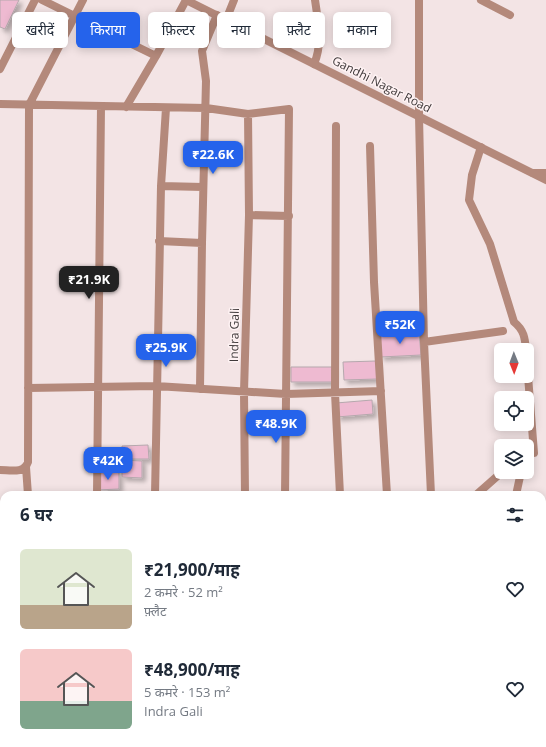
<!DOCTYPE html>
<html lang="hi">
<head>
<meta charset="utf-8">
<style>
	body { margin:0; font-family:"Open Sans","Noto Sans Devanagari",sans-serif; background:#f6f6f7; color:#1f2937; height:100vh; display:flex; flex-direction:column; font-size:15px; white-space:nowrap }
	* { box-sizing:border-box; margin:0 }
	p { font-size:13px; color:#747a83 }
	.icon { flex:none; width:22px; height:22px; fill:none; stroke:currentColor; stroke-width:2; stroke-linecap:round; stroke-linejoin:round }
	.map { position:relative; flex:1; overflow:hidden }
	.details { position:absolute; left:0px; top:491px; width:546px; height:256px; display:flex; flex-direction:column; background:#fff; border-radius:12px 12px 0 0; box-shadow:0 2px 10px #0003 }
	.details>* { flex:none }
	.top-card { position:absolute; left:12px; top:12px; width:522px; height:36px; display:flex; gap:8px }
	.needle { width:26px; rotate:179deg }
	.buttons { position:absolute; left:494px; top:343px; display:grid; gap:8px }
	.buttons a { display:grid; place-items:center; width:40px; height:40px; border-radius:6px; background:#fff; box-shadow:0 2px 10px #0003; font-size:20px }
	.price { position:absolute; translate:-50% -34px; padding:0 9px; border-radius:8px; background:#2563eb; color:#fff; font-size:13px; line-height:26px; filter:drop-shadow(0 1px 2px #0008) }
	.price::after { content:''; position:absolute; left:50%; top:24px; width:12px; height:9px; margin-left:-6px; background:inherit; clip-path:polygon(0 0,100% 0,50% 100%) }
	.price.active { background:#222; color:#fff }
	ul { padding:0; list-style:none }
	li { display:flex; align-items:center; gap:12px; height:100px; padding:0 20px }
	li span { display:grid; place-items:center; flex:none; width:112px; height:80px; border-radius:6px; color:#555 }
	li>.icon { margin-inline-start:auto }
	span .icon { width:48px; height:48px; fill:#fffc; stroke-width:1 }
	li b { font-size:17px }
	h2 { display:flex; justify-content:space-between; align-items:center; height:48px; padding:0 20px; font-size:17px }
	.tag { padding:0 14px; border-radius:6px; background:#fff; box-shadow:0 2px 10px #0003; font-size:14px; line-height:36px }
	.tag.active { background:#2563eb; color:#fff }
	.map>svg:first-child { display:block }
	.building { fill:#eebad1; stroke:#b5a8ad; filter:url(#shadow) }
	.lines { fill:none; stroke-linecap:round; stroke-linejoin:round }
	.minor { stroke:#b4897b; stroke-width:8 }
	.tertiary { stroke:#b4897b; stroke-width:8 }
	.labels { text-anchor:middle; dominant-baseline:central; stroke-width:3; stroke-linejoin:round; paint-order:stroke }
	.street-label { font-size:12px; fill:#403a3b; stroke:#fef2f3 }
</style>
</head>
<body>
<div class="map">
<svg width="546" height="747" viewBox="0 0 546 747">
	<defs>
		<filter id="shadow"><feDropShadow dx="3.5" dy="3.5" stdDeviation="2" flood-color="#0004"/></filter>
	</defs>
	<rect width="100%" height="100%" fill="#f3e4e5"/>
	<!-- building -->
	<path class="building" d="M0,0H19L5,29L0,27Z
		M419,332L421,355L381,357L379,335Z
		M376,361L377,379L344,380L343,362Z
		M291,367H332V382H291Z
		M372,400L373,414L337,417L336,403Z
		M148,445L149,459H123L122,446Z
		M122,460L142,461V478L122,477Z
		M119,472V489L97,490V473Z"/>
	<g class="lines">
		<!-- minor -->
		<path class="minor" d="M42,0L156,56
			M419,0V116L424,342L431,495
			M481,0L510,15
			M226,20L234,0
			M314,64C323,44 318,21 315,0
			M0,69L35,0
			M0,104L206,108L248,114L289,109L285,495
			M126,107L156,56L186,0
			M248,114L249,215
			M336,126L335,393L340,495
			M370,146L374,282L387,495
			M481,147L472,175L469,200L490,244L514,322C524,330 525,338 526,350
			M533,173H546
			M161,186L166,108
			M159,241L202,243L200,389
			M202,243L206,81L202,51L217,15
			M424,342L503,331
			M527,363L534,453L527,455
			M28,388L156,386L286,394L381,391
			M26,467L28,495
			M0,470C10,470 24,474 28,462L29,105L83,0
			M97,495L101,106
			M155,495L161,186L203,187
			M245,495L244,392L249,215L289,216
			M476,495L502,472
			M516,495L521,472
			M0,565L4,564
			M542,590L546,589
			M542,623H546
			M0,673H4
			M0,700L4,686
			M542,735H546
			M495,743V747
			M43,747L44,743
			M128,747L129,743
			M168,747L169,743
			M215,747L216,743
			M282,747L283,743
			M322,747L331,743
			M429,747L435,743"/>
		<!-- tertiary -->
		<path class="tertiary" d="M186,0L546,180"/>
	</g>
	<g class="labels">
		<!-- street labels -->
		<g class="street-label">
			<text transform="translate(382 84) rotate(27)">Gandhi Nagar Road</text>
			<text transform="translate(234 335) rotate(-89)">Indra Gali</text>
		</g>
	</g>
</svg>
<div class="buttons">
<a><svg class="needle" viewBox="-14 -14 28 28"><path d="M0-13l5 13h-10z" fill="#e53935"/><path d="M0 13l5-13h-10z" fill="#747a83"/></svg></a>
<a><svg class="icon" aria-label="locate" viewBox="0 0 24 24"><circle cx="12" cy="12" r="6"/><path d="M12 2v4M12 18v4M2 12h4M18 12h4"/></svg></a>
<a><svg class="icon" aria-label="layers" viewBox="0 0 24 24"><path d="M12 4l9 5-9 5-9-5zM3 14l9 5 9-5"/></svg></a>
</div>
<b class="price" style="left:213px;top:175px">₹22.6K</b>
<b class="price active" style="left:89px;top:300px">₹21.9K</b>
<b class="price" style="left:400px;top:345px">₹52K</b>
<b class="price" style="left:166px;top:368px">₹25.9K</b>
<b class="price" style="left:276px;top:444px">₹48.9K</b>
<b class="price" style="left:108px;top:481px">₹42K</b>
<div class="top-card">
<a class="tag">खरीदें</a>
<a class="tag active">किराया</a>
<a class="tag">फ़िल्टर</a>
<a class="tag">नया</a>
<a class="tag">फ़्लैट</a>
<a class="tag">मकान</a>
</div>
<section class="details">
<h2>6 घर<svg class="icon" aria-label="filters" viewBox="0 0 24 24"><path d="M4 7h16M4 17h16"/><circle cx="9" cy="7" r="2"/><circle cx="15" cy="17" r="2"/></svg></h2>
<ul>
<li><span style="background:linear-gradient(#dfe7d0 70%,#b9a48a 0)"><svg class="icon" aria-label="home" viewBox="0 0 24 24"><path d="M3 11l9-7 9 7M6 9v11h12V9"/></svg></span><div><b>₹21,900/माह</b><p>2 कमरे · 52 m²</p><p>फ़्लैट</p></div><svg class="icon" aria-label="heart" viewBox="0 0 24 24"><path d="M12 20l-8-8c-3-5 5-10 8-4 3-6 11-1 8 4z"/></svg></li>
<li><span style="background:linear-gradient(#f6c9c9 65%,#7fa58c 0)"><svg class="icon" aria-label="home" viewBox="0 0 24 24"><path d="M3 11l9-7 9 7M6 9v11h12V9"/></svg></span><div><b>₹48,900/माह</b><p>5 कमरे · 153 m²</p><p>Indra Gali</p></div><svg class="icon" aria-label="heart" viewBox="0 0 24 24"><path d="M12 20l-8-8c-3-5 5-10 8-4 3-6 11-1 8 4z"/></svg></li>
</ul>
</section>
</div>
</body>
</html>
